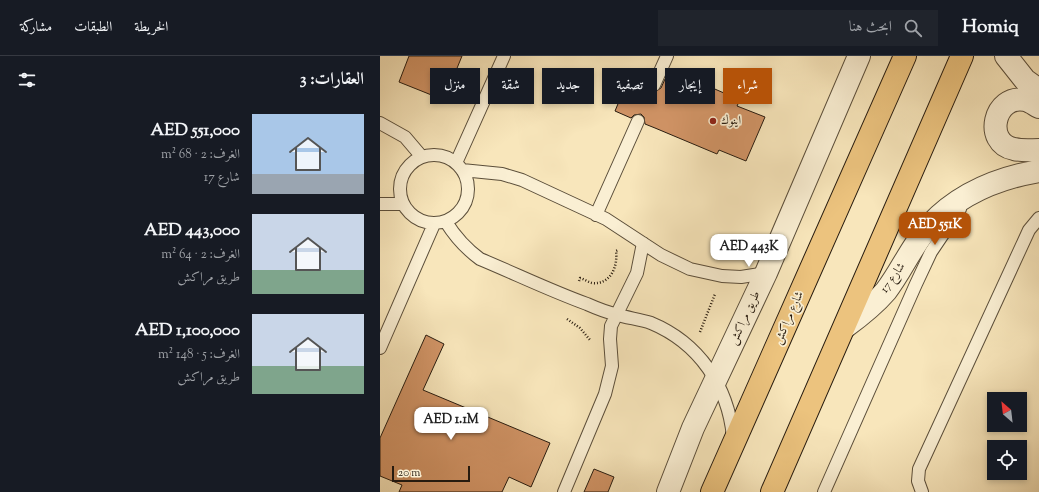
<!DOCTYPE html>
<html lang="ar">
<head>
<meta charset="utf-8">
<style>
	body { margin:0; font-family:"Sorts Mill Goudy",Amiri,serif; background:#20242c; color:#f1f3f6; direction:rtl; height:100vh; display:flex; flex-direction:column; font-size:15px; white-space:nowrap }
	* { box-sizing:border-box; margin:0 }
	p { font-size:13px; color:#9ea1a6 }
	.icon { flex:none; width:22px; height:22px; fill:none; stroke:currentColor; stroke-width:2; stroke-linecap:round; stroke-linejoin:round }
	.map { position:relative; flex:1; overflow:hidden; direction:ltr }
	.side { display:flex; flex-direction:column; background:#171b24; width:380px }
	.side>* { flex:none }
	.hud { position:absolute; left:12px; top:12px; width:380px; height:36px; direction:rtl; display:flex; gap:8px }
	.needle { width:26px; rotate:332deg }
	.fabs { position:absolute; left:607px; top:336px; display:grid; gap:8px }
	.fabs a { display:grid; place-items:center; width:40px; height:40px; border-radius:0px; background:#171b24; box-shadow:0 2px 6px #0003; font-size:20px }
	.scale { position:absolute; left:12px; bottom:10px; width:78px; box-sizing:border-box; padding-left:4px; border:2px solid #271b0f; border-top:0; font-size:11px; line-height:14px; white-space:nowrap; color:#271b0f; -webkit-text-stroke:3px #faefd3; paint-order:stroke }
	.price { position:absolute; translate:-50% -34px; padding:0 9px; border-radius:8px; background:#fff; color:#222; font-size:13px; line-height:26px; filter:drop-shadow(0 1px 2px #0008) }
	.price::after { content:''; position:absolute; left:50%; top:24px; width:12px; height:9px; margin-left:-6px; background:inherit; clip-path:polygon(0 0,100% 0,50% 100%) }
	.price.active { background:#b45309; color:#fff }
	ul { padding:0; list-style:none }
	li { display:flex; align-items:center; gap:12px; height:100px; padding:0 16px }
	li span { display:grid; place-items:center; flex:none; width:112px; height:80px; border-radius:0px; color:#555 }
	li>.icon { margin-inline-start:auto }
	span .icon { width:48px; height:48px; fill:#fffc; stroke-width:1 }
	li b { font-size:17px }
	h2 { display:flex; justify-content:space-between; align-items:center; height:48px; padding:0 16px; font-size:17px }
	.chip { padding:0 14px; border-radius:0px; background:#171b24; box-shadow:0 2px 6px #0003; font-size:14px; line-height:36px }
	.chip.active { background:#b45309; color:#fff }
	header { display:flex; align-items:center; gap:24px; box-sizing:border-box; height:56px; padding:0 20px; background:#171b24; border-bottom:1px solid #363941 }
	header strong { font-size:19px }
	nav { display:flex; gap:22px; margin-inline-start:auto; font-size:14px }
	.search { width:280px; height:36px; background:#20242c; display:flex; align-items:center; gap:10px; box-sizing:border-box; padding:0 14px; border-radius:0px; color:#9ea1a6; font-size:15px }
	main { display:flex; flex:1; min-height:0 }
	.map>svg:first-child { display:block }
	.building { fill:#d19466; stroke:#271b0f }
	.lines { fill:none; stroke-linecap:round; stroke-linejoin:round }
	.service-casing { stroke:#5b4e3a; stroke-width:14 }
	.minor-casing { stroke:#5b4e3a; stroke-width:24 }
	.primary-casing { stroke:#271b0f; stroke-width:24 }
	.path { stroke:#271b0f; stroke-width:2.5; stroke-dasharray:1 2; stroke-linecap:butt }
	.service { stroke:#faefd3; stroke-width:12 }
	.minor { stroke:#faefd3; stroke-width:22 }
	.primary { stroke:#ecc37e; stroke-width:22 }
	.poi-dot { fill:#8f2418; stroke:#faefd3; stroke-width:1.5 }
	.labels { text-anchor:middle; dominant-baseline:central; stroke-width:3.5; stroke-linejoin:round; paint-order:stroke }
	.poi-label { font-size:12px; fill:#271b0f; stroke:#faefd3; text-anchor:start }
	.street-label { font-size:12px; fill:#271b0f; stroke:#faefd3 }
</style>
</head>
<body>
<header>
<strong>Homiq</strong>
<div class="search"><svg class="icon" aria-label="search" viewBox="0 0 24 24"><circle cx="10" cy="10" r="6"/><path d="M15 15l6 6"/></svg>ابحث هنا</div>
<nav><a>الخريطة</a><a>الطبقات</a><a>مشاركة</a></nav>
</header>
<main>
<div class="map">
<svg width="659" height="436" viewBox="0 0 659 436">
	<rect width="100%" height="100%" fill="#f8e6bb"/>
	<filter id="stains"><feTurbulence type="fractalNoise" baseFrequency=".005" numOctaves="4"/><feColorMatrix values="0 0 0 0 .2 0 0 0 0 .09 0 0 0 0 .02 0 0 0 .5 -.17"/></filter>
	<radialGradient id="worn" r=".72"><stop offset=".6" stop-color="#630" stop-opacity="0"/><stop offset="1" stop-color="#630" stop-opacity=".3"/></radialGradient>
	<!-- building -->
	<path class="building" d="M29,0H82L64,44L19,26Z
		M250,19L267,26L268,33L274,36L281,32L285,23L317,37L321,27L360,44L357,50L385,61L366,105L339,94L337,98L275,72L265,68L264,61L261,58L254,59L251,62L235,55Z
		M46,279L64,288L43,334L170,387L151,431L129,421L122,436H19L22,429L0,420V382Z
		M214,413L234,421L228,436H204Z"/>
	<g class="lines">
		<defs>
			<path id="service" d="M274,29L287,0
				M0,67L25,81L42,101
				M20 133a34 34 0 1 1 68 0a34 34 0 1 1-68 0Z
				M76,107L124,0
				M82,114L122,118L142,124L226,163L281,199L310,213L342,220L361,221L386,217
				M0,148H22
				M216,159L258,65
				M66,166C76,182 85,192 100,203C136,218 171,235 207,248C216,252 226,256 235,258C247,262 259,263 271,267C319,287 348,330 353,381
				M0,292L54,168
				M184,436L225,338L232,310L230,283L231,270L257,217L263,187
				M444,436L536,228L551,196L580,153
				M542,436L538,425L539,413L649,174L659,162"/>
			<path id="minor" d="M626,0L645,24L659,34
				M659,51C655,49 650,45 645,44C614,38 603,87 634,93C642,95 651,94 659,94
				M465,271C480,260 494,249 506,235C522,214 532,189 550,169C579,138 618,122 659,115
				M288,436L313,372L386,217L479,0"/>
			<path id="primary" d="M332,436L525,0
				M392,436L582,0"/>
		</defs>
		<!-- service casing -->
		<use href="#service" class="service-casing"/>
		<!-- minor casing -->
		<use href="#minor" class="minor-casing"/>
		<!-- primary casing -->
		<use href="#primary" class="primary-casing"/>
		<!-- path -->
		<path class="path" d="M199,225L200,222C204,223 208,226 212,227C231,229 238,210 236,195L238,194
			M187,263L200,272L210,284
			M320,276L335,238"/>
		<!-- service -->
		<use href="#service" class="service"/>
		<!-- minor -->
		<use href="#minor" class="minor"/>
		<!-- primary -->
		<use href="#primary" class="primary"/>
	</g>
	<!-- markers -->
	<circle class="poi-dot" cx="333" cy="65" r="4"/>
	<g class="labels">
		<!-- poi labels -->
		<g class="poi-label">
			<text x="341" y="65">اينوك</text>
		</g>
		<!-- street labels -->
		<g class="street-label">
			<text transform="translate(513 222) rotate(-55)">شارع 17</text>
			<text transform="translate(365 262) rotate(-65)">طريق مراكش</text>
			<text transform="translate(409 262) rotate(-66)">شارع مراكش</text>
		</g>
	</g>
	<rect width="100%" height="100%" filter="url(#stains)"/>
	<rect width="100%" height="100%" fill="url(#worn)"/>
</svg>
<div class="fabs">
<a><svg class="needle" viewBox="-14 -14 28 28"><path d="M0-13l5 13h-10z" fill="#e53935"/><path d="M0 13l5-13h-10z" fill="#9ea1a6"/></svg></a>
<a><svg class="icon" aria-label="locate" viewBox="0 0 24 24"><circle cx="12" cy="12" r="6"/><path d="M12 2v4M12 18v4M2 12h4M18 12h4"/></svg></a>
</div>
<div class="scale">20 m</div>
<b class="price active" style="left:555px;top:190px">AED 551K</b>
<b class="price" style="left:369px;top:212px">AED 443K</b>
<b class="price" style="left:71px;top:385px">AED 1.1M</b>
<div class="hud">
<a class="chip active">شراء</a>
<a class="chip">إيجار</a>
<a class="chip">تصفية</a>
<a class="chip">جديد</a>
<a class="chip">شقة</a>
<a class="chip">منزل</a>
</div>
</div>
<section class="side">
<h2>العقارات: 3<svg class="icon" aria-label="filters" viewBox="0 0 24 24"><path d="M4 7h16M4 17h16"/><circle cx="9" cy="7" r="2"/><circle cx="15" cy="17" r="2"/></svg></h2>
<ul>
<li><span style="background:linear-gradient(#a9c7e8 75%,#9aa5b1 0)"><svg class="icon" aria-label="home" viewBox="0 0 24 24"><path d="M3 11l9-7 9 7M6 9v11h12V9"/></svg></span><div><b>AED 551,000</b><p>الغرف: 2 · 68 m²</p><p>شارع 17</p></div></li>
<li><span style="background:linear-gradient(#c9d6e8 70%,#7fa58c 0)"><svg class="icon" aria-label="home" viewBox="0 0 24 24"><path d="M3 11l9-7 9 7M6 9v11h12V9"/></svg></span><div><b>AED 443,000</b><p>الغرف: 2 · 64 m²</p><p>طريق مراكش</p></div></li>
<li><span style="background:linear-gradient(#c9d6e8 65%,#7fa58c 0)"><svg class="icon" aria-label="home" viewBox="0 0 24 24"><path d="M3 11l9-7 9 7M6 9v11h12V9"/></svg></span><div><b>AED 1,100,000</b><p>الغرف: 5 · 148 m²</p><p>طريق مراكش</p></div></li>
</ul>
</section>
</main>
</body>
</html>
